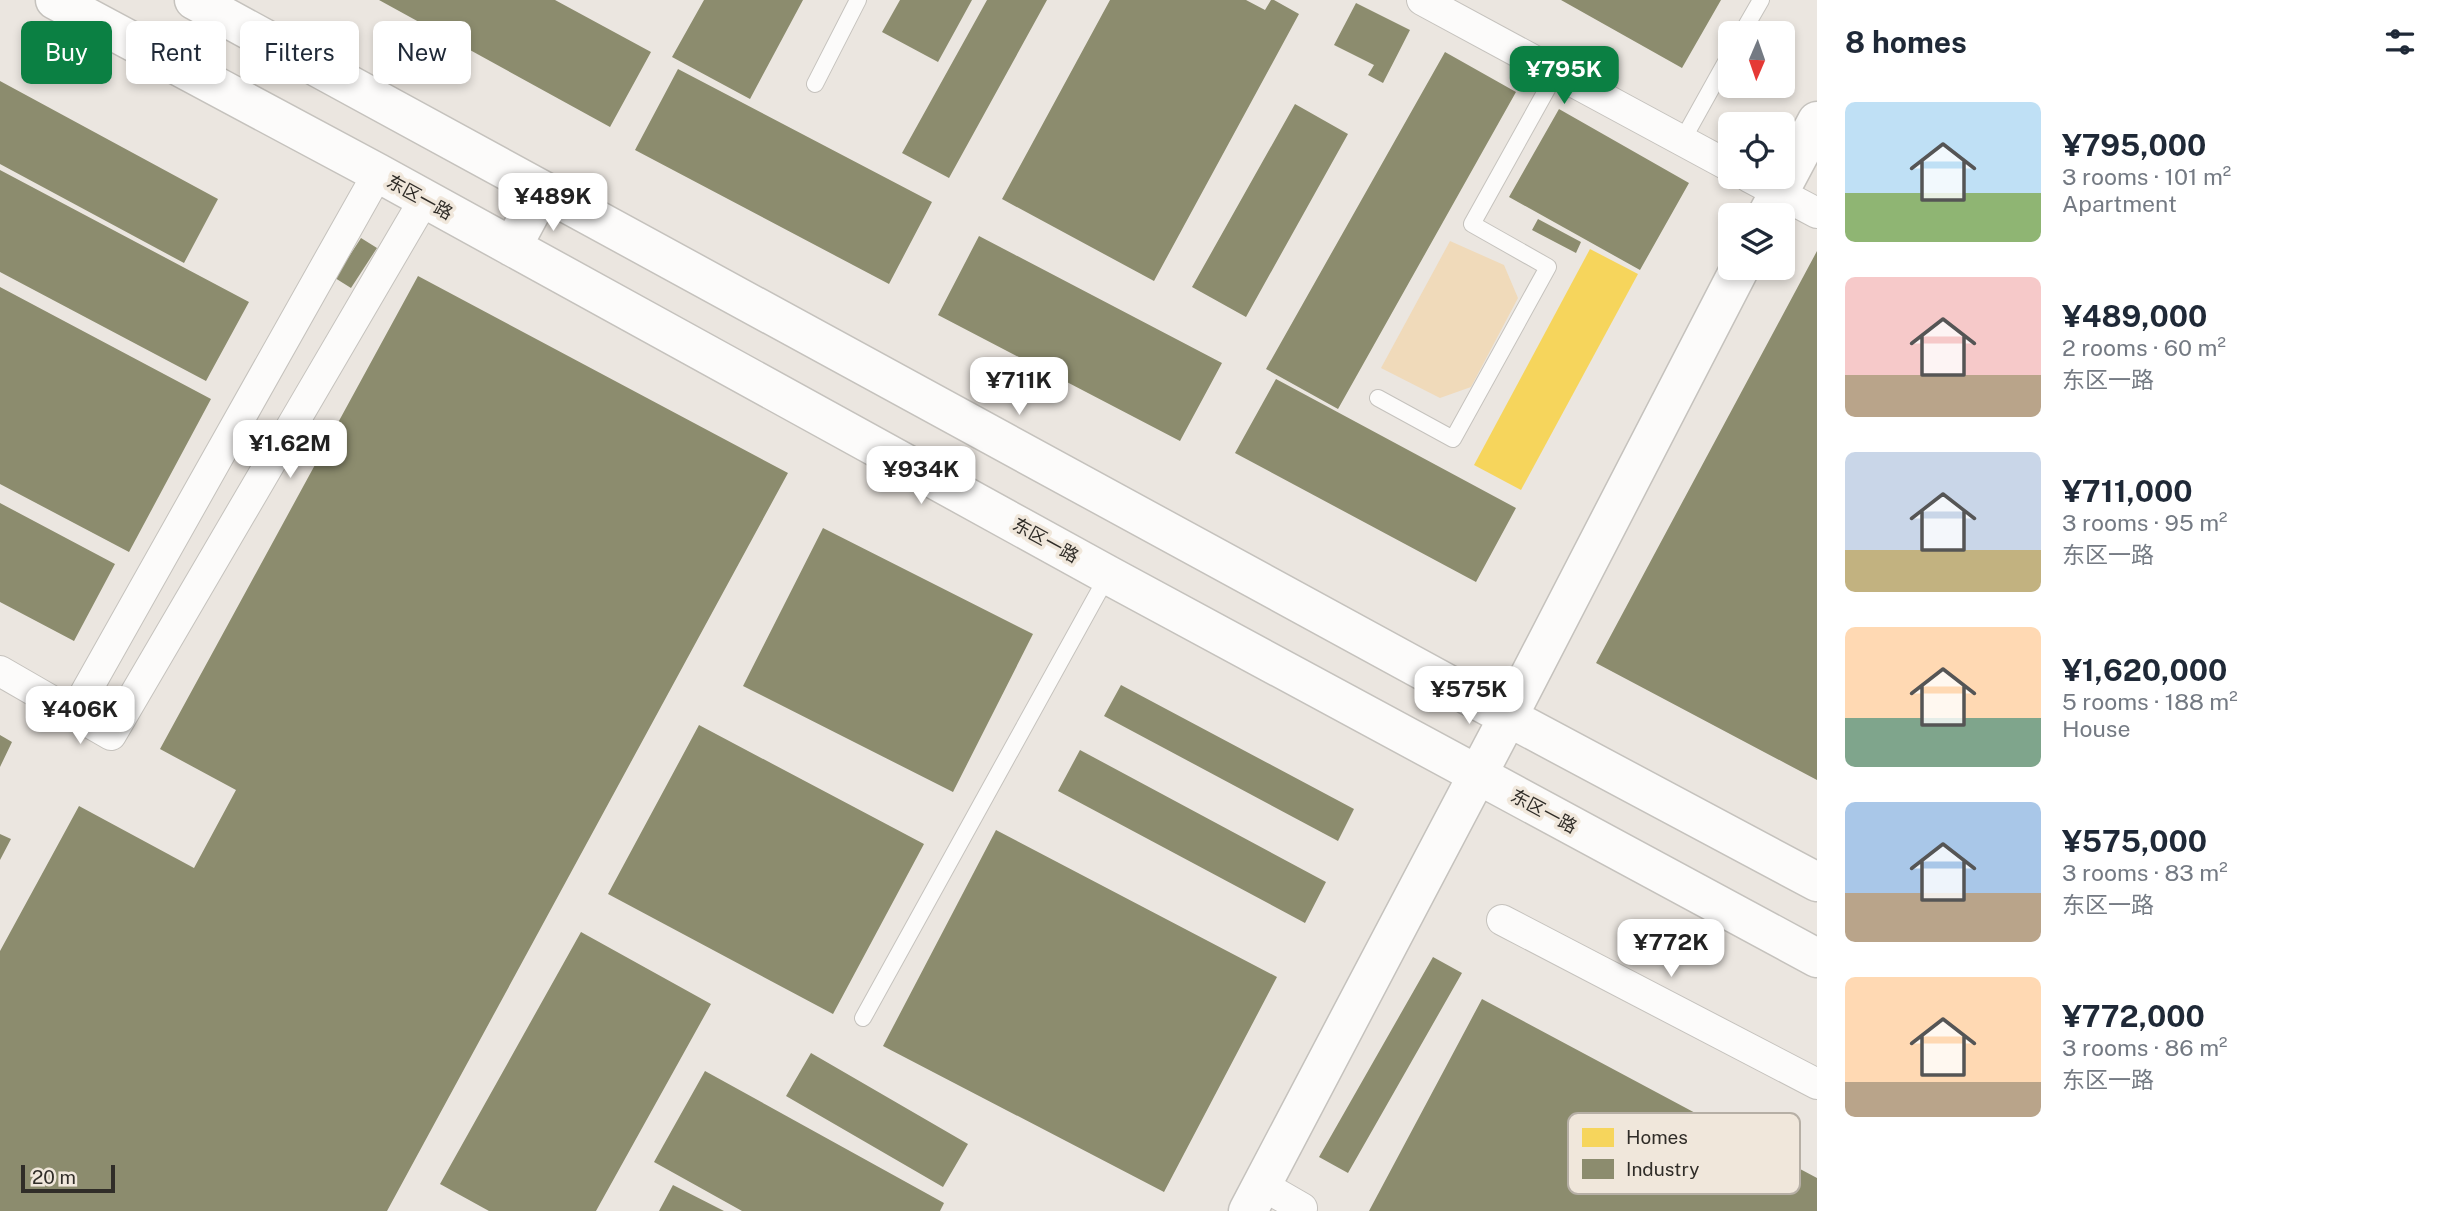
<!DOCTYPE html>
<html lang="en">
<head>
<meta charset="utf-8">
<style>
	body { margin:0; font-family:"Public Sans","Noto Sans SC",sans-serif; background:#f6f6f7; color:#1f2937; height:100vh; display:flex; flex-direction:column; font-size:26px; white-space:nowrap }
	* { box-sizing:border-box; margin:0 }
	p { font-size:23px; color:#747a83 }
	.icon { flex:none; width:38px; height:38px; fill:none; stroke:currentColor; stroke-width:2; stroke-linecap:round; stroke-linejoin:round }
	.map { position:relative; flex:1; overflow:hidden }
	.details { display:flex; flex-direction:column; background:#fff; width:630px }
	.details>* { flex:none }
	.top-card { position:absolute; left:21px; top:21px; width:665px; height:63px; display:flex; gap:14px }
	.needle { width:46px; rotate:182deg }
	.tools { position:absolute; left:1718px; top:21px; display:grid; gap:14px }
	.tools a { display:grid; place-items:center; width:77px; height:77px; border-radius:10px; background:#fff; box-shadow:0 4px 10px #0003; font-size:35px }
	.scale { position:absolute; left:21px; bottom:18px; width:94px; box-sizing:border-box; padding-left:7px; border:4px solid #302d28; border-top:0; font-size:19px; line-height:24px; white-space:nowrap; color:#302d28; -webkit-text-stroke:5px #f0e7db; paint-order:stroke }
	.price { position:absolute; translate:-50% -60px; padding:0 16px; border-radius:14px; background:#fff; color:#222; font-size:23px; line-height:46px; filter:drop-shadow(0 2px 4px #0008) }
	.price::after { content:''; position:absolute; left:50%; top:42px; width:21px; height:16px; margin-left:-10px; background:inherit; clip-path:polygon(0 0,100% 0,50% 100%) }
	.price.selected { background:#0b8043; color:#fff }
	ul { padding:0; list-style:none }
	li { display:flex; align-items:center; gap:21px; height:175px; padding:0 28px }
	li span { display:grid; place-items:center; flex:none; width:196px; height:140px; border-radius:10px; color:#555 }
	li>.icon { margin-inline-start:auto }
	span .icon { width:84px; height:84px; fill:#fffc; stroke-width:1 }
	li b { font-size:30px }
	h2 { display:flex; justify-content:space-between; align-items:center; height:84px; padding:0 28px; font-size:30px }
	.chip { padding:0 24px; border-radius:10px; background:#fff; box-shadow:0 4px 10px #0003; font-size:24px; line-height:63px }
	.chip.selected { background:#0b8043; color:#fff }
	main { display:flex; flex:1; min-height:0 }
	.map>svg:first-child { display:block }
	.green { fill:#f0daba }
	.homes { fill:#f6d55c }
	.industry { fill:#8c8c6e }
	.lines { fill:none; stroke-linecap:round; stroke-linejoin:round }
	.lane-casing { stroke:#c5c2bd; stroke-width:18 }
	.street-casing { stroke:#c5c2bd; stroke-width:32 }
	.secondary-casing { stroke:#c5c2bd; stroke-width:41 }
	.lane { stroke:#fcfbfa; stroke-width:16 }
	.street { stroke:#fcfbfa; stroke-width:30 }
	.secondary { stroke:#fcfbfa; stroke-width:38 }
	.labels { text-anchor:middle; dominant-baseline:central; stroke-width:7; stroke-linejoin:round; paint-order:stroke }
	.street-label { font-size:18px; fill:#302d28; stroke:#f0e7db }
	.key { fill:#f0e7db; stroke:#b6afa5; stroke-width:2 }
	.key-label { font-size:19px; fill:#302d28 }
</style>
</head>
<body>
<main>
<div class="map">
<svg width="1817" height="1211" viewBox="0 0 1817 1211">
	<rect width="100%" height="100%" fill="#ebe6e0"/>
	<!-- green -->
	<path class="green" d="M1450,241L1504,265L1518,298L1471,387L1440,398L1381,368Z"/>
	<!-- homes -->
	<path class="homes" d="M1590,249L1638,274L1521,490L1474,465Z"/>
	<!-- industry -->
	<path class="industry" d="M379,0H555L651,52L610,127Z
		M704,0H803L750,99L672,57Z
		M900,0H972L938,62L882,32Z
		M987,0H1047L949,178L902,153Z
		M1110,0H1246L1265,10L1271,0H1274L1299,14L1154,281L1002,199Z
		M1561,0H1721L1682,68Z
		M1356,3L1410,30L1383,83L1368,75L1374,65L1334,45Z
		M1445,52L1516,92L1338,409L1266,369Z
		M678,69L932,202L889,284L635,150Z
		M0,81L218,199L184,263L0,164Z
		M1295,104L1348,134L1246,317L1192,287Z
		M1559,109L1689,183L1640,270L1509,197Z
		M0,170L249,302L206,381L0,272Z
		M1538,219L1581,242L1576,253L1532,230Z
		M979,236L1222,363L1180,441L938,315Z
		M361,238L377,248L351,288L335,278Z
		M1817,251V780L1596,663Z
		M418,276L788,473L387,1211H0V951L79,806L194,868L236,790L160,749Z
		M0,287L211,399L129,552L0,484Z
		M1276,379L1516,508L1476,582L1235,453Z
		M0,503L115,564L74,641L0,602Z
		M823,528L1033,634L953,792L743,686Z
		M1121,685L1354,809L1338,841L1104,716Z
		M699,725L924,844L833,1014L608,894Z
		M0,735L12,742L0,767Z
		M1080,750L1326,882L1305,923L1058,791Z
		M996,830L1277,977L1164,1192L883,1046Z
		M0,834L11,839L0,860Z
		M581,932L711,1004L596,1211H489L440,1184Z
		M1433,957L1462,973L1348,1173L1319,1157Z
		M1482,999L1817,1178V1211H1369Z
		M811,1053L968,1144L943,1187L786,1096Z
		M705,1071L944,1203L940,1211H742L654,1162Z
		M673,1185L724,1211H659Z"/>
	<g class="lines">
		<defs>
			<path id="lane" d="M1742,33L1761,0
				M815,84L858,0
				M1682,141L1731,53
				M1378,398L1453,439L1548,267L1472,224L1556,73
				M863,1018L1108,575"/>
			<path id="street" d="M1422,0L1731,167
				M1749,177L1817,213
				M0,671L111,735L424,200
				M74,713L378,173
				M1502,920L1817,1084
				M1262,1185L1302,1208"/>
			<path id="secondary" d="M55,0L378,173L1108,575L1817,958
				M194,0L1508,717L1817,882
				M1767,215L1817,121
				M512,247L542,191
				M1248,1211L1508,717L1740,268"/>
		</defs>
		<!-- lane casing -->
		<use href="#lane" class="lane-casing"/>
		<!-- street casing -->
		<use href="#street" class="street-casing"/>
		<!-- secondary casing -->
		<use href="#secondary" class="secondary-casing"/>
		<!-- lane -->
		<use href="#lane" class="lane"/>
		<!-- street -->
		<use href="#street" class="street"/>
		<!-- secondary -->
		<use href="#secondary" class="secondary"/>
	</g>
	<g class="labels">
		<!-- street labels -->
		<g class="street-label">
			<text transform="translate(420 197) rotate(29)">东区一路</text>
			<text transform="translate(1046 540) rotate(29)">东区一路</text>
			<text transform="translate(1544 811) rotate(28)">东区一路</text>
		</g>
	</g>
	<!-- legend -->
	<rect x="1568" y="1113" width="232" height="81" rx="10" class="key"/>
	<rect x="1582" y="1128" width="32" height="19" fill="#f6d55c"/>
	<rect x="1582" y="1159" width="32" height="20" fill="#8c8c6e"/>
	<g class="key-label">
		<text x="1626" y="1144">Homes</text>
		<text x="1626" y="1176">Industry</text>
	</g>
</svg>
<div class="tools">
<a><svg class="needle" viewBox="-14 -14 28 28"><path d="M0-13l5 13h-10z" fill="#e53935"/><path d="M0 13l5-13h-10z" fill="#747a83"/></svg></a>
<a><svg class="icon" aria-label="locate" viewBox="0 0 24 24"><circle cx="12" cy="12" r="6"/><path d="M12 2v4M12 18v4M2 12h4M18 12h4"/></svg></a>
<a><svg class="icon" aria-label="layers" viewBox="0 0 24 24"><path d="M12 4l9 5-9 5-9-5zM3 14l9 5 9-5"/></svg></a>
</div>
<div class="scale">20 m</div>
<b class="price selected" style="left:1564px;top:106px">¥795K</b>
<b class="price" style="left:553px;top:233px">¥489K</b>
<b class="price" style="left:1019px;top:417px">¥711K</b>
<b class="price" style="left:290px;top:480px">¥1.62M</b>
<b class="price" style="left:921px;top:506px">¥934K</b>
<b class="price" style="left:1469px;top:726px">¥575K</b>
<b class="price" style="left:80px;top:746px">¥406K</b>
<b class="price" style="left:1671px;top:979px">¥772K</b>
<div class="top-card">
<a class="chip selected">Buy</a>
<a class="chip">Rent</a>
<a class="chip">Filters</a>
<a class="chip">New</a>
</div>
</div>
<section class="details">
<h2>8 homes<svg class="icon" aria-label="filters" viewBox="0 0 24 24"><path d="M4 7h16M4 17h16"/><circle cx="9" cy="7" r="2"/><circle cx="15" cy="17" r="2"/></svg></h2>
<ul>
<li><span style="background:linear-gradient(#bfe0f5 65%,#8fb573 0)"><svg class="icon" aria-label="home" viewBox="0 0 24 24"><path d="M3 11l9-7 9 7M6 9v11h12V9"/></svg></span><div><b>¥795,000</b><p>3 rooms · 101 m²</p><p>Apartment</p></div></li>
<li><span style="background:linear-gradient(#f6c9c9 70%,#b9a48a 0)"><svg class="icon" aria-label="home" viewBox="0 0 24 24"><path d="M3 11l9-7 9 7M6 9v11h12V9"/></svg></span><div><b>¥489,000</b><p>2 rooms · 60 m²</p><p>东区一路</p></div></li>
<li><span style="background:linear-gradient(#c9d6e8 70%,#c2b280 0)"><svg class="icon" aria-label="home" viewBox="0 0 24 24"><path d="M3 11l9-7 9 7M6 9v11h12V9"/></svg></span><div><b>¥711,000</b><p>3 rooms · 95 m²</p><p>东区一路</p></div></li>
<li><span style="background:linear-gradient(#ffd9b3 65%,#7fa58c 0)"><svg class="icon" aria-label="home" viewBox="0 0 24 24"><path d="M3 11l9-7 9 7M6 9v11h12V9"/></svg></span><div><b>¥1,620,000</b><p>5 rooms · 188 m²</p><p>House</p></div></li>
<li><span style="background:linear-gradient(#a9c7e8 65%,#b9a48a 0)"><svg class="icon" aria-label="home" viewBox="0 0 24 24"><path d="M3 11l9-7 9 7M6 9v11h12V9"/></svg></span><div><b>¥575,000</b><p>3 rooms · 83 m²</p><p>东区一路</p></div></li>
<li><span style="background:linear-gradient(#ffd9b3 75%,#b9a48a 0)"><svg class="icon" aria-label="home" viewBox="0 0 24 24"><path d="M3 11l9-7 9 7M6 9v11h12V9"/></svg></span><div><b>¥772,000</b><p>3 rooms · 86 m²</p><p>东区一路</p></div></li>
</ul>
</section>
</main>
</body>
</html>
